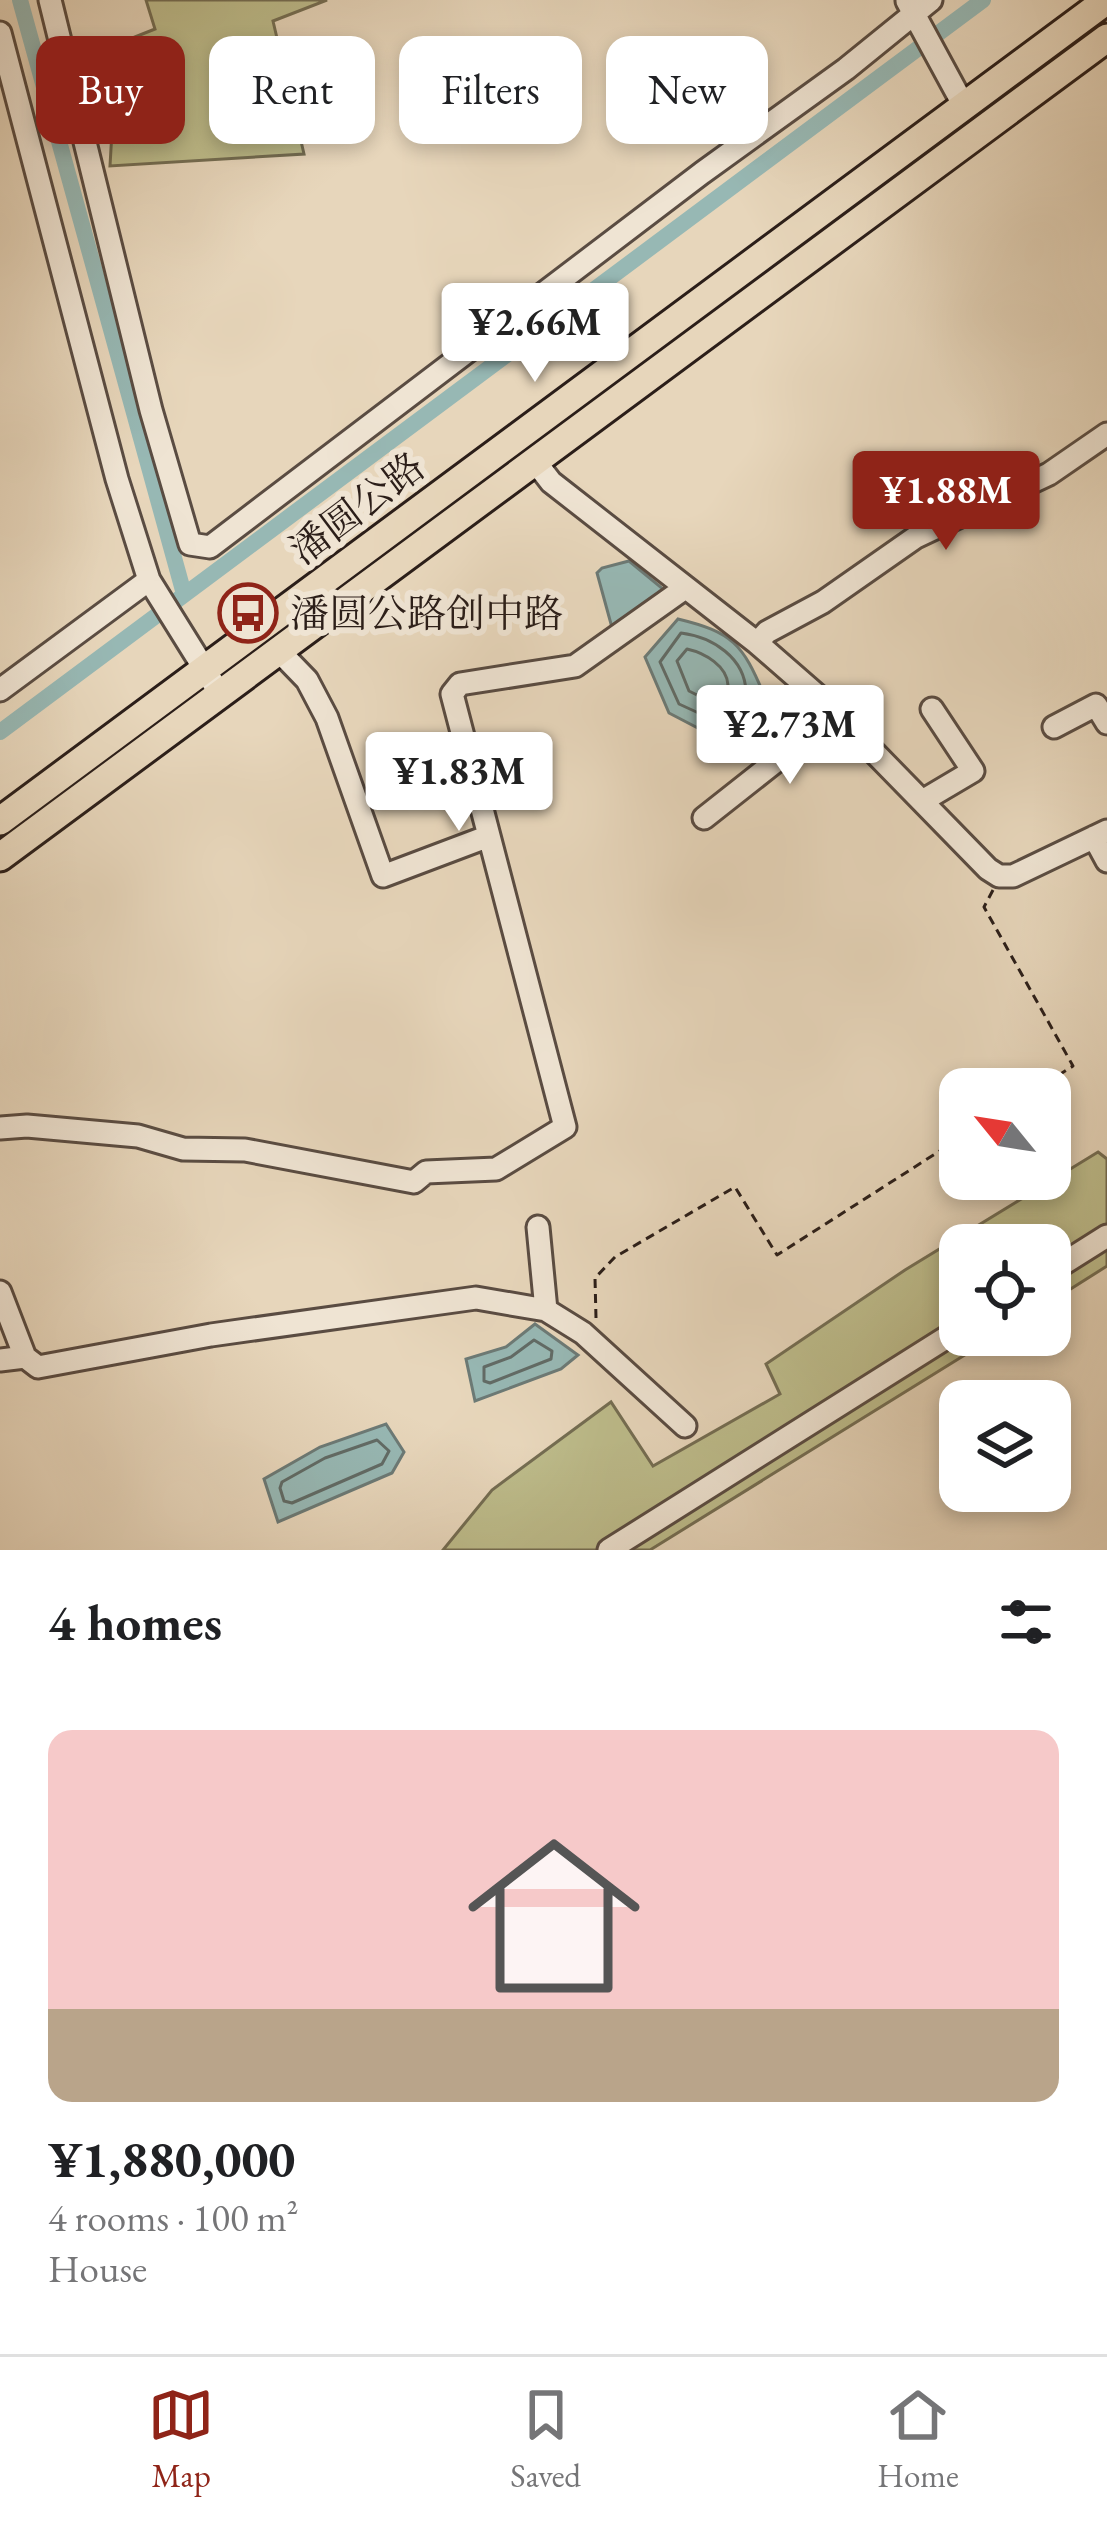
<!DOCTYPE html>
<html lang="en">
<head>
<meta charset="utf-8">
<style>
	body { margin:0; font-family:"EB Garamond","Noto Serif SC",serif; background:#f2f2f2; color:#202124; height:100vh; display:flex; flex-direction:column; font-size:45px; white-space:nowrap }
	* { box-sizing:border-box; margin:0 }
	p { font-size:39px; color:#757577 }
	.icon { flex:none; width:66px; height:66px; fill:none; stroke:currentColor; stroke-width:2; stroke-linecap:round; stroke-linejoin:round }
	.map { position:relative; height:1550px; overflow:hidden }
	.sheet { display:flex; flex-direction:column; background:#fff; flex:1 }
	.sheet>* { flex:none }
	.banner { position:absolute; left:36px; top:36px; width:1035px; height:108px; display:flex; gap:24px }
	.needle { width:78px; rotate:300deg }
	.controls { position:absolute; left:939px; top:1068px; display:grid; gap:24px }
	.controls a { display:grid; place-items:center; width:132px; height:132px; border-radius:24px; background:#fff; box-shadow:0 6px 18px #0003; font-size:60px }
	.price { position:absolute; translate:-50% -102px; padding:0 27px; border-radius:12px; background:#fff; color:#222; font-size:39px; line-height:78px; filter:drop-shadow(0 3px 6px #0008) }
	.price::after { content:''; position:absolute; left:50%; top:72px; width:36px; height:27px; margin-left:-18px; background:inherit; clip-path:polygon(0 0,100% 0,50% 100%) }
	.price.active { background:#8f2418; color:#fff }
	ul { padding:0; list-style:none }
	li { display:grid; align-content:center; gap:24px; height:636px; padding:0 48px }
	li+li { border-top:3px solid #e0e0e0 }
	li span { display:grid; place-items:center; height:372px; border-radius:24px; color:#555 }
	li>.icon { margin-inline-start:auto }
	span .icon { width:216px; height:216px; fill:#fffc; stroke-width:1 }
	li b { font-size:51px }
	h2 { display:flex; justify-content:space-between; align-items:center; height:144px; padding:0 48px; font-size:51px }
	.pill { padding:0 42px; border-radius:24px; background:#fff; box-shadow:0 6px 18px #0003; font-size:42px; line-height:108px }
	.pill.active { background:#8f2418; color:#fff }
	.tabs { display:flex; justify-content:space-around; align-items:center; height:168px; border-top:3px solid #e0e0e0; background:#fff; font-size:33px; color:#757577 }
	.tabs a { display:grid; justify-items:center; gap:6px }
	.tabs .active { color:#8f2418 }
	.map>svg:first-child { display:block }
	.green { fill:#bdbc8b; stroke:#746d52; stroke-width:3 }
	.water { fill:#97b8b4; stroke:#6c7a76; stroke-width:3 }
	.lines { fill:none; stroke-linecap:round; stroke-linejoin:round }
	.shore { stroke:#616b66; stroke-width:3 }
	.canal { stroke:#97b8b4; stroke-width:16 }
	.minor-casing { stroke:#5a4c42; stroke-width:27 }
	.major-casing { stroke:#2b1e19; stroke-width:33 }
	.path { stroke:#2b1e19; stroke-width:3; stroke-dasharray:9 6; stroke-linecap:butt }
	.minor { stroke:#efe4d3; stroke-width:21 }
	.major { stroke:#e7d6bb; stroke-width:27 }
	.labels { text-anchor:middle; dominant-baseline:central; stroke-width:12; stroke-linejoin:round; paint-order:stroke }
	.street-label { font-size:39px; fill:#2b1e19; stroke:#efe4d3 }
	.poi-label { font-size:39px; fill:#2b1e19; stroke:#efe4d3; text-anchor:start }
</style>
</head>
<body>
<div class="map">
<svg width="1107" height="1550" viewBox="0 0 1107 1550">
	<rect width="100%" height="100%" fill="#e7d6bb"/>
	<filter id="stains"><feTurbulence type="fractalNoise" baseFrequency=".00167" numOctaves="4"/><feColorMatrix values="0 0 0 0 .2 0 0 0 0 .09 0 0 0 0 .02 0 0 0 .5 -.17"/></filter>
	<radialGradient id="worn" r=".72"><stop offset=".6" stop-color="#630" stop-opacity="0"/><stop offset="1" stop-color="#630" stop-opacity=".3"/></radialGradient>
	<!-- green -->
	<path class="green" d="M146,0H327L273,21L304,154L110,166L117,44L155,29Z
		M1098,1152L1107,1159V1266L1050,1302V1245H960V1335H997L650,1550H443L492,1490L611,1402L653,1466L780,1394L766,1364L905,1270Z"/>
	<!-- water -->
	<path class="water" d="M629,561L663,589L618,628L611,624L597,573L602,568Z
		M678,619C732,632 743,644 764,695L738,711L719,739L669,713L645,657Z
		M535,1324L578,1355L561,1369L475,1401L466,1359L506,1347Z
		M386,1424L404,1452L392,1473L278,1522L264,1479L320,1447Z"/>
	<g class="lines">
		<!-- shore -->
		<path class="shore" d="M681,633C713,637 745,658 746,692L730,702L716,721L679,704L660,662Z
			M687,649C705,653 727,666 728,685L711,702L689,691L677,661Z
			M534,1340L552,1351L551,1359L490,1383L484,1381V1367L511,1357Z
			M377,1440L389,1451L382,1464L292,1503L284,1501L280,1488L282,1482L325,1458Z"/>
		<!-- canal -->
		<path class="canal" d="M20,0L184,594
			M0,732L983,0"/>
		<defs>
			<path id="minor" d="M50,0L151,410L190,544L210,547L702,173L846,69L931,0
				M907,1L964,106
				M0,33L117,479L149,580
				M534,460L551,482L757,643L827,704L988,869L999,876H1013L1107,831
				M757,643L767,632L823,602L916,537L1049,474L1107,434
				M278,650L307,680L327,718L383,876L489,836
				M0,690L149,580L220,694
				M1054,727L1096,705L1107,723
				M924,800L973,771L932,709
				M704,818L780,758L827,704
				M1094,837L1107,861
				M0,1128L27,1126L138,1136L183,1149L245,1150L414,1182L426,1172L496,1169L565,1127L452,694L460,684L575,666L685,588
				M538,1227L546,1310
				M1050,1272L1107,1236
				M0,1292L25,1357
				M0,1360L25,1357L38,1367L211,1335L476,1298L546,1310L583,1333L685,1426
				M609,1550L960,1329"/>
			<path id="major" d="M0,821L1107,0
				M0,857L1107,38"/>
		</defs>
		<!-- minor casing -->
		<use href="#minor" class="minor-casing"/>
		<!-- major casing -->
		<use href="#major" class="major-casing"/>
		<!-- path -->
		<path class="path" d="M993,890L984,907L1073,1066L1037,1089
			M596,1318L595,1278L615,1257L735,1187L777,1255L960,1138"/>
		<!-- minor -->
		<use href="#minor" class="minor"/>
		<!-- major -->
		<use href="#major" class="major"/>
	</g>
	<!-- icons -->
	<defs>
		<symbol id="bus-ring" viewBox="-11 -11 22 22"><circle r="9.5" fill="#efe4d3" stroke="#8f2418" stroke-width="1.5"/><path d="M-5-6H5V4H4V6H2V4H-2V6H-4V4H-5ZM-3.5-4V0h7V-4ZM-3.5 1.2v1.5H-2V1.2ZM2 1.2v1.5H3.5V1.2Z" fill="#8f2418"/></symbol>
	</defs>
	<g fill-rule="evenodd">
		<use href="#bus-ring" x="215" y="580" width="66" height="66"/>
	</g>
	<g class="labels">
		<!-- street labels -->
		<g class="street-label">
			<text transform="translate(357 508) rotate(-37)">潘圆公路</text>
		</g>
		<!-- poi labels -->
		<g class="poi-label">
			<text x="290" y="613">潘圆公路创中路</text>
		</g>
	</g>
	<rect width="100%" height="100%" filter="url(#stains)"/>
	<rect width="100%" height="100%" fill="url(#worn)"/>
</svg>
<div class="controls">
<a><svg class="needle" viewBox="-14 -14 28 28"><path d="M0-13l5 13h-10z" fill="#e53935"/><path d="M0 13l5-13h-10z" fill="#757577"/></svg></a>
<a><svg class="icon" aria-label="locate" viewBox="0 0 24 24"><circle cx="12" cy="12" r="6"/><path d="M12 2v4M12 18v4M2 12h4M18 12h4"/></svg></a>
<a><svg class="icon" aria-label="layers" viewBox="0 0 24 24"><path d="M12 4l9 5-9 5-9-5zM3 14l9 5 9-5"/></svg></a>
</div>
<b class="price" style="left:535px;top:385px">¥2.66M</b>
<b class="price active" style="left:946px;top:553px">¥1.88M</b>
<b class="price" style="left:790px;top:787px">¥2.73M</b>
<b class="price" style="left:459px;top:834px">¥1.83M</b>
<div class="banner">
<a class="pill active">Buy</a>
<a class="pill">Rent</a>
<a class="pill">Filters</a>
<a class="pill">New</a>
</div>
</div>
<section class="sheet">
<h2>4 homes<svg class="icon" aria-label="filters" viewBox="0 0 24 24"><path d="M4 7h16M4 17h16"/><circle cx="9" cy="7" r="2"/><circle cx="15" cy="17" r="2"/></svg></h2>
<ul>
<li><span style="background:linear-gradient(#f6c9c9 75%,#b9a48a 0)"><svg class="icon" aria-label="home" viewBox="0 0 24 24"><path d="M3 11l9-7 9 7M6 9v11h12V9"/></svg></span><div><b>¥1,880,000</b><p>4 rooms · 100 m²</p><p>House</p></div></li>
</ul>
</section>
<nav class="tabs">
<a class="active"><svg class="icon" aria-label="map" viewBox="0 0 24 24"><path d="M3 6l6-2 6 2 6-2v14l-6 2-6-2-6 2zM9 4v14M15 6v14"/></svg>Map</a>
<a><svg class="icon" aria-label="saved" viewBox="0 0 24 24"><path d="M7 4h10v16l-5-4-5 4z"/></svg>Saved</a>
<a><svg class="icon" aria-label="home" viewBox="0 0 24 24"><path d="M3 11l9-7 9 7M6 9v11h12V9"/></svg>Home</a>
</nav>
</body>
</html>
